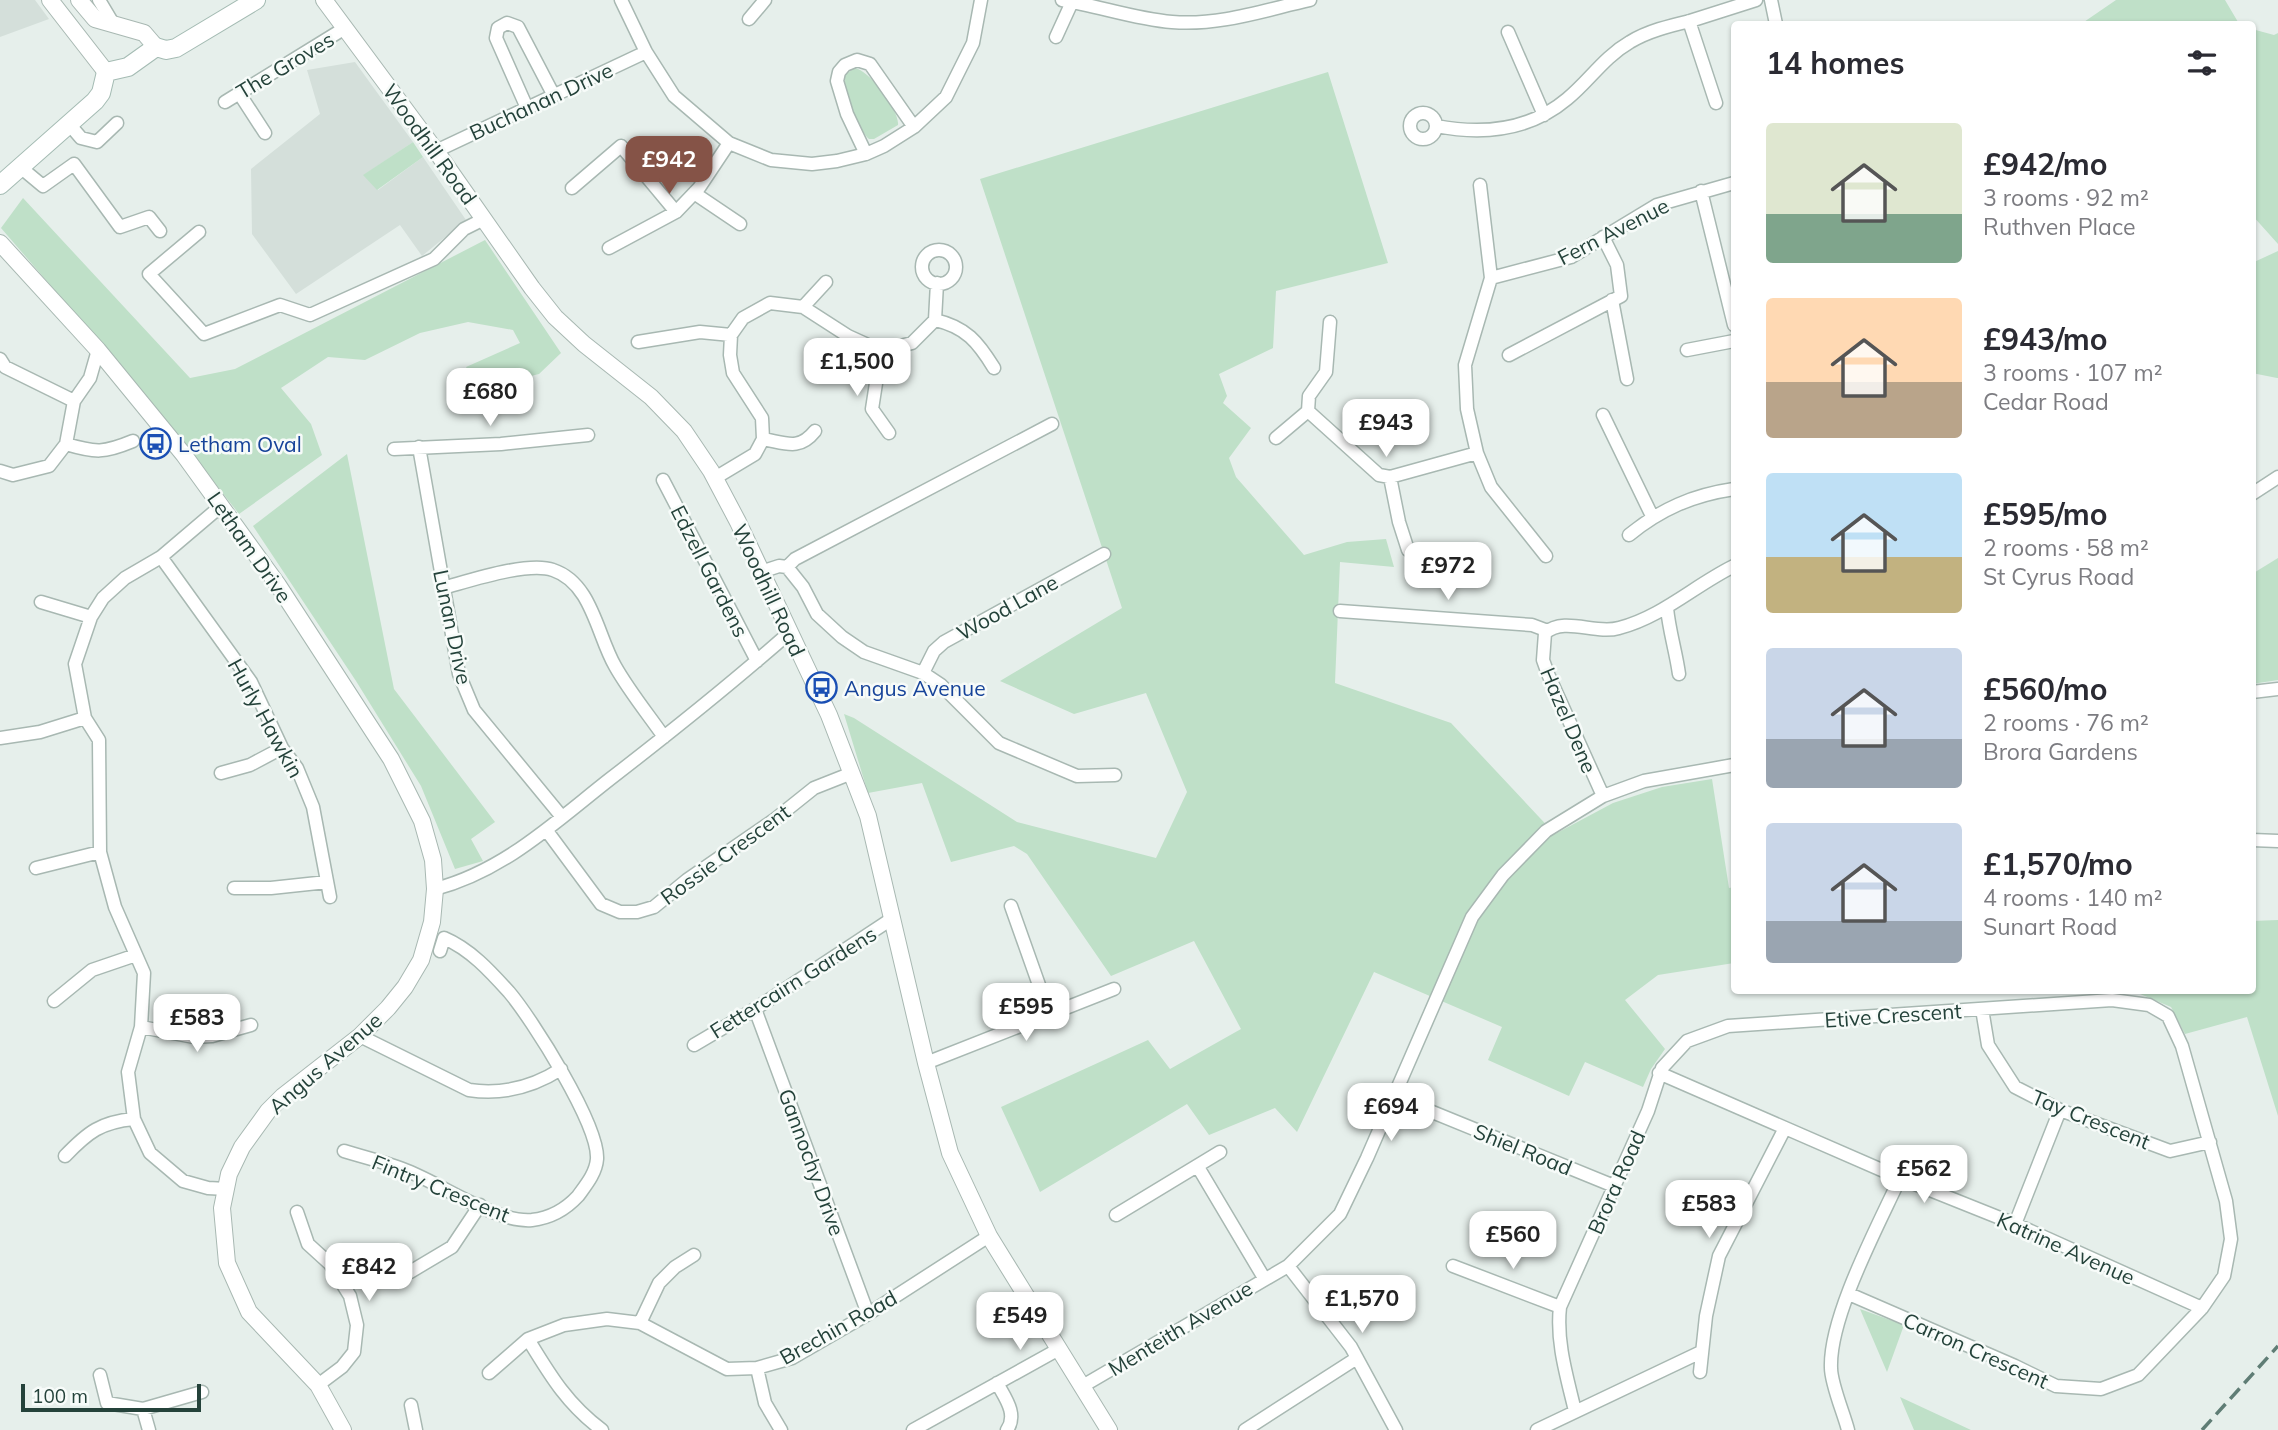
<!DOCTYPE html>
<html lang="en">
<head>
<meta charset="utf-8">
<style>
	body { margin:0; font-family:Mulish,sans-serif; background:#f7f7f7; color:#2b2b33; height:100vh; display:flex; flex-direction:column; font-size:26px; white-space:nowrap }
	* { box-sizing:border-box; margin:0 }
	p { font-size:23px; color:#7c7c81 }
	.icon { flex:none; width:38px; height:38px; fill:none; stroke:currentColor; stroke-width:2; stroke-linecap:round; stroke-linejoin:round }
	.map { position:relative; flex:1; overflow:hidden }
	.side { position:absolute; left:1731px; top:21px; width:525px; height:973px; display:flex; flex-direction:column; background:#fff; border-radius:7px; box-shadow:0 2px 5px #0004 }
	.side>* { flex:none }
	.scale { position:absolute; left:21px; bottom:18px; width:180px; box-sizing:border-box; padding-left:7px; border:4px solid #24423a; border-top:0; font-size:19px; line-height:24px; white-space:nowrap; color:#24423a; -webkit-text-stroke:5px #f7fbf9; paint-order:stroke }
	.price { position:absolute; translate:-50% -60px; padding:0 16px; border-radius:14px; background:#fff; color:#222; font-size:23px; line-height:46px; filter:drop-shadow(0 2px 4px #0008) }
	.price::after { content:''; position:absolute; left:50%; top:42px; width:21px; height:16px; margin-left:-10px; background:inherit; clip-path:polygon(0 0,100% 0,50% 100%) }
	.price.current { background:#855347; color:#fff }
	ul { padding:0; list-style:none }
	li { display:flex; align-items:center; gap:21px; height:175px; padding:0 35px }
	li span { display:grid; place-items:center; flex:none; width:196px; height:140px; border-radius:7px; color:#555 }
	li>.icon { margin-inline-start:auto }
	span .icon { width:84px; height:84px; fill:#fffc; stroke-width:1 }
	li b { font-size:30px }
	h2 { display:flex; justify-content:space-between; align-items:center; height:84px; padding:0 35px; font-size:30px }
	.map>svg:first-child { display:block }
	.built { fill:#d4dfda }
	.green { fill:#bfe0c8 }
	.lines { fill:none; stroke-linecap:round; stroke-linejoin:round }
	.minor-casing { stroke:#a8b8b2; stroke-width:15 }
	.tertiary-casing { stroke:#a8b8b2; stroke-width:18 }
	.secondary-casing { stroke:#a4bbb3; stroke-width:20 }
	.minor { stroke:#fff; stroke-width:12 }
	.tertiary { stroke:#fff; stroke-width:16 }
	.secondary { stroke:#fff; stroke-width:18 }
	.rail { stroke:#5f7d75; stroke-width:3.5; stroke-dasharray:14 7; stroke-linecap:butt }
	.labels { text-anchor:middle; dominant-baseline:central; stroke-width:5; stroke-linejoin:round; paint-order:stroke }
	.street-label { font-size:21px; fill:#24423a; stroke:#f7fbf9 }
	.transit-label { font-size:21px; fill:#164399; stroke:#f7fbf9; text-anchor:start }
</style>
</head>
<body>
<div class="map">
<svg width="2278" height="1430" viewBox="0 0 2278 1430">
	<rect width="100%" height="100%" fill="#e6efeb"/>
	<!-- built -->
	<path class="built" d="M0,0H35L49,19L0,37Z
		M355,62L413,142L364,175L378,190L423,157L466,220L422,256L400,225L296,294L252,234L251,169L320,114L307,70Z"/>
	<!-- green -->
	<path class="green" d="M2116,0H2225L2238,22L2242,24H2081Z
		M2252,29L2274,35L2278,33V244L2252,215Z
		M854,68C869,69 900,111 898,125L874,139H869C858,128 843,91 845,75Z
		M1328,72L1388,263L1276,291L1273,348L1219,374L1227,396L1223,403L1251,428L1229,458L1236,477L1304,555L1347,542L1386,539L1394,567L1340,562L1335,683L1451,723L1555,834L1613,803L1662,787L1712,779L1729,888L1734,887V963L1658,975L1625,1000L1665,1049L1651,1069L1643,1087L1585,1062L1569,1096L1488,1060L1502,1027L1374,972L1297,1132L1275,1108L1209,1135L1187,1104L1040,1192L1001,1107L1148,1040L1170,1069L1241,1029L1194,941L1111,976L1027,854L1014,846L951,862L922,783L868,793L844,714L854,718L1017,822L1156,858L1187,792L1146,693L1074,714L1000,681L1122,608L980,179Z
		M413,142L423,157L377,190L363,175Z
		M23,198L190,378L235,369L485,240L561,353L539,374L478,389L466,367L520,343L513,330L468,322L420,333L365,360L328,357L281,388L311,424L322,455L239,514L158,410L1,228Z
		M2278,251V378H2277L2252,373V263Z
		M347,454L394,689L495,822L471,839L483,861L455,869L421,786L356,681L253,526Z
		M2278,558V680L2252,684V574Z
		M2278,920V1116L2247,1017L2185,1034L2171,1007L2133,991L2252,990V921Z
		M1860,1309L1904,1325L1887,1372Z
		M1900,1397L1971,1430H1914Z"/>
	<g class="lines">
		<defs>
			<path id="minor" d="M99,0L114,25
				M621,0L646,52L674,96L729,143L771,160L812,164L837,161L866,154L884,146L914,127L946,97L973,43L981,0
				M1062,0C1099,6 1135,19 1172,22C1219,26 1265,10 1310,0
				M1771,0L1776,24
				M749,19L765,0
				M1689,21L1716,103
				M1508,32L1544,115
				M1056,37L1072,2
				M239,93L265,133
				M225,102L345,28
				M527,108L496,38L498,28L507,23L518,27L553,94
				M1410 126a13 13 0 1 1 26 0a13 13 0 1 1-26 0Z
				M69,124L81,138L97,142L117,123
				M1436,126C1483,135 1529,131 1567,99C1589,81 1604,57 1630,42C1648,31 1669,26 1690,21C1712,14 1734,7 1756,0
				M436,151L646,52
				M866,154L847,114L837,81L839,72L845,65L857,60L870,64L914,127
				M19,166L43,186L74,164L120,227L149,217L160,231
				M1480,185L1491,278L1465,365L1467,409L1477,453L1491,487L1546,556
				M572,188L621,146L676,212
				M1701,191L1734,325
				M694,193L740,224
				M199,232L149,274L204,334L280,305L310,315L434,259L464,229L484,219
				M609,248L676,212L699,188L729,143
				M922 267a17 17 0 1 1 34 0a17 17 0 1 1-34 0Z
				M1491,278L1571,257L1657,205L1734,183
				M1612,300L1627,379
				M803,307L826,282
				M935,320C966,327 978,342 994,368
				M638,342L700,332L731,335
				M1687,350L1734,341
				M881,351L872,409L889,433
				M1509,355L1621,296L1617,265L1603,237
				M0,359L5,367L74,401
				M1308,411L1379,475L1390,477L1477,453
				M1603,415L1652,516
				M1276,438L1308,411L1309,396L1326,372L1330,322
				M763,439C786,443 799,451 815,431
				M66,444C96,453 104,453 133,441
				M419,447L459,674L474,710L562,817
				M394,449L501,444L588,435
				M0,471L13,475L49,466L66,444L74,401L90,378L98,350
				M1390,477L1399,522L1408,550
				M715,478L755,454L763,439L762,418L733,373L730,355L731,335L743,318L770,303L803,307L848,336L881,351L912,343L935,320L937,283
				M663,480L757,661
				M2252,494L2278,477
				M221,506L161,557L125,578L103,598L91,617L75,664L85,718L99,740L100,852L115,907L144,973L141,1027L128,1072L134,1119L150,1153L183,1181L208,1188L226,1189
				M1629,535C1661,509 1693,495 1734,489
				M161,557L251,682L282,748L297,768L313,807L330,897
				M787,567L803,587L817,614L842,637L864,652L923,673L941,685L999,743L1077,776L1115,775
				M761,572L779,566L787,567L795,559L1052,424
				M443,588C469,581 528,561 553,570C592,583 597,635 615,666C629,691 648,714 664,737
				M41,602L91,617
				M1667,608C1669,630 1676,652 1679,674
				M1340,611L1532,625L1548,631
				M923,673L934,651L944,642L1104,554
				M2252,692L2278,689
				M0,738L40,732L85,718
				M221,773L250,765L282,748
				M1603,796L1548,674L1543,660L1545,633C1565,616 1595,635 1619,628C1662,617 1695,585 1734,566
				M547,831L601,904L620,912H637L654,907L687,880L774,820L814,788L852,773
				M2252,840L2278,841
				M36,868L100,852
				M234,888H271L327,882
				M435,889C504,871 555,822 610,779C671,732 731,684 789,633
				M1011,906L1050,1016
				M54,1001L92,970L136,955
				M755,1009L868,1314
				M1982,1009L1988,1045L2015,1087L2060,1110L2170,1151L2210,1142
				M141,1027L194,1037L212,1036L251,1025
				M360,1036L469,1090C503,1095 533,1087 561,1069
				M694,1045L755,1009L893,918
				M926,1063L1114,989
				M1659,1073L1900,1178L2015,1224L2202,1308
				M1393,1096L1614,1186
				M344,1151C366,1158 389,1163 410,1172C444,1186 497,1223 532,1220C550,1218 566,1209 578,1196C586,1185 596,1173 597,1159C599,1125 532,1019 509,992C490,971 470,949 444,938L440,951
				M65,1156C88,1132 101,1122 134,1119
				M1198,1167L1264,1278
				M297,1212L308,1244L330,1264L350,1296L357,1325L354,1352L342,1367L318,1385
				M1116,1215L1220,1152
				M2015,1224L2060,1110
				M1288,1266L1351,1347L1396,1430
				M1453,1266L1560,1307
				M410,1272L452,1247L480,1205
				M640,1323L659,1283L675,1267L694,1255
				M528,1339C550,1375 567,1404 602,1430
				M757,1368L765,1403L781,1430
				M1700,1372L1706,1316L1719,1256L1785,1128
				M489,1373L528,1339L564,1325L607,1319L640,1323L727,1369L757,1368L792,1358L868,1314L989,1236
				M100,1375L107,1403L143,1409L202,1392
				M997,1383C1005,1398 1018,1414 1007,1430
				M1081,1387L1288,1266L1340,1214L1367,1158L1472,917L1503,875L1546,831L1603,796L1644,781L1734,765
				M411,1405L416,1430
				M143,1409L149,1430
				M1575,1411C1567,1377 1556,1342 1560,1307L1648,1111L1662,1068L1687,1041L1728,1026L2112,1000L2149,1005L2168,1016L2182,1046L2226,1201L2231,1239L2224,1276L2202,1308L2138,1375L2101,1389L2056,1386L2015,1366L1849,1294
				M913,1430L1059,1349
				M1245,1430L1357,1358
				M1537,1430L1701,1352
				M1848,1430C1844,1414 1831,1384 1831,1368C1829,1317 1878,1226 1900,1178"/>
			<path id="tertiary" d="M50,0L106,72
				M79,0L95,19L144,33L156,47
				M324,0L436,151L532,288L555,317L584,344L651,397L684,431L711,471L738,522L829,715L868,816L926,1063L950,1153L989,1236L1109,1430
				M0,243L98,350L184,455L278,585L391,759L422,821L433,860L435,889L432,922L421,960L405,987L388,1008L360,1036L283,1096L268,1111L242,1147L229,1174L222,1208L227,1263L249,1312L318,1385L343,1430"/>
			<path id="secondary" d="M0,185L95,101L101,93L106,72L128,67L156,47L166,50L176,48L256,0"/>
		</defs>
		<!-- minor casing -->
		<use href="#minor" class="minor-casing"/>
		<!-- tertiary casing -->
		<use href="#tertiary" class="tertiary-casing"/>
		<!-- secondary casing -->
		<use href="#secondary" class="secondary-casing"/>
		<!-- minor -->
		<use href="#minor" class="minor"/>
		<!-- tertiary -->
		<use href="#tertiary" class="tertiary"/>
		<!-- secondary -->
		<use href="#secondary" class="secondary"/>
		<!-- rail -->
		<path class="rail" d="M2202,1430L2278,1346"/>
	</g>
	<!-- icons -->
	<defs>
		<symbol id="bus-ring" viewBox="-11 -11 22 22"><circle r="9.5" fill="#f7fbf9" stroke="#1a4fb4" stroke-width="1.5"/><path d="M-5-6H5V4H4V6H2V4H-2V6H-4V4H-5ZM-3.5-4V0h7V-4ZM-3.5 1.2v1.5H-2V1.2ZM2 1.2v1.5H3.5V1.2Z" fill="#1a4fb4"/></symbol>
	</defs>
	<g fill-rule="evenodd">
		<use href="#bus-ring" x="138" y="426" width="35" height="35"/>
		<use href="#bus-ring" x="804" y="670" width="35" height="35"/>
	</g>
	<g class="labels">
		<!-- street labels -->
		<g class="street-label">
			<text transform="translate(285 65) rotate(-31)">The Groves</text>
			<text transform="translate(541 101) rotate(-25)">Buchanan Drive</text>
			<text transform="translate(430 144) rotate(54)">Woodhill Road</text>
			<text transform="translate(1613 231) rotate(-27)">Fern Avenue</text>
			<text transform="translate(250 547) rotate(55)">Letham Drive</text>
			<text transform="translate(710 571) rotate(63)">Edzell Gardens</text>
			<text transform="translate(769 590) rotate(65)">Woodhill Road</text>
			<text transform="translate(1007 607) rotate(-29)">Wood Lane</text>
			<text transform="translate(453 627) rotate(78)">Lunan Drive</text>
			<text transform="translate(266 718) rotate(61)">Hurly Hawkin</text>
			<text transform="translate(1569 720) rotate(67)">Hazel Dene</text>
			<text transform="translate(725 854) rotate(-36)">Rossie Crescent</text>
			<text transform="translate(793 982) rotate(-32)">Fettercairn Gardens</text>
			<text transform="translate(1893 1015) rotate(-4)">Etive Crescent</text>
			<text transform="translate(325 1063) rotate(-41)">Angus Avenue</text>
			<text transform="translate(2091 1119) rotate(22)">Tay Crescent</text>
			<text transform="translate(1523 1149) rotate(22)">Shiel Road</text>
			<text transform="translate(812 1162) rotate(70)">Gannochy Drive</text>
			<text transform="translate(1616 1182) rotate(-66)">Brora Road</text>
			<text transform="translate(441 1188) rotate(22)">Fintry Crescent</text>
			<text transform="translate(2066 1248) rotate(24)">Katrine Avenue</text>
			<text transform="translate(838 1327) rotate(-29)">Brechin Road</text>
			<text transform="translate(1180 1328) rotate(-31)">Menteith Avenue</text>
			<text transform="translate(1976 1350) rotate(24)">Carron Crescent</text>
		</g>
		<!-- transit labels -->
		<g class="transit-label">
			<text x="178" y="444">Letham Oval</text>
			<text x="844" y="688">Angus Avenue</text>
		</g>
	</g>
</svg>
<div class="scale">100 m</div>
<b class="price current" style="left:669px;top:196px">£942</b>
<b class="price" style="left:857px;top:398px">£1,500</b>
<b class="price" style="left:490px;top:428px">£680</b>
<b class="price" style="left:1386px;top:459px">£943</b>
<b class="price" style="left:1448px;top:602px">£972</b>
<b class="price" style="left:1026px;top:1043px">£595</b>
<b class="price" style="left:197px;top:1054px">£583</b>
<b class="price" style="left:1391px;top:1143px">£694</b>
<b class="price" style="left:1924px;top:1205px">£562</b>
<b class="price" style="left:1709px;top:1240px">£583</b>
<b class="price" style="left:1513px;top:1271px">£560</b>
<b class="price" style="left:369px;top:1303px">£842</b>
<b class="price" style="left:1362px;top:1335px">£1,570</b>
<b class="price" style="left:1020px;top:1352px">£549</b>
<section class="side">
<h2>14 homes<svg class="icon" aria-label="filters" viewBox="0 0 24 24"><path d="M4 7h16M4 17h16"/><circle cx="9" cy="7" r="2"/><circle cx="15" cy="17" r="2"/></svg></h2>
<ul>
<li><span style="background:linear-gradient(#dfe7d0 65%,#7fa58c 0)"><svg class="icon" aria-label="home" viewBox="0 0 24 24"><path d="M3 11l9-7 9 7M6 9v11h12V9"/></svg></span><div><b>£942/mo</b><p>3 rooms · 92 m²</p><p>Ruthven Place</p></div></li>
<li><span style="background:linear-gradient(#ffd9b3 60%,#b9a48a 0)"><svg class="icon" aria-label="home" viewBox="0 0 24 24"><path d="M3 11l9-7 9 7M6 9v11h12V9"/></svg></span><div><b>£943/mo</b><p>3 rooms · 107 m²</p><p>Cedar Road</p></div></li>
<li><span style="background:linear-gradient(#bfe0f5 60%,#c2b280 0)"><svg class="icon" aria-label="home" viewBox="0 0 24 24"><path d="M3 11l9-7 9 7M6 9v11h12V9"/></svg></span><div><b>£595/mo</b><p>2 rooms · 58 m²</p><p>St Cyrus Road</p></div></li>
<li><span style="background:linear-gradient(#c9d6e8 65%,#9aa5b1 0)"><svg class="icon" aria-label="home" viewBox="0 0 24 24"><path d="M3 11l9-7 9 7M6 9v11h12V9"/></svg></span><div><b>£560/mo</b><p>2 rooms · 76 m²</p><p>Brora Gardens</p></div></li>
<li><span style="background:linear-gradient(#c9d6e8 70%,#9aa5b1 0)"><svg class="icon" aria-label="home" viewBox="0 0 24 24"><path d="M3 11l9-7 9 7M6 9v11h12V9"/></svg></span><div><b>£1,570/mo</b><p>4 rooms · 140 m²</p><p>Sunart Road</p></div></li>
</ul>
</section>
</div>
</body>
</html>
